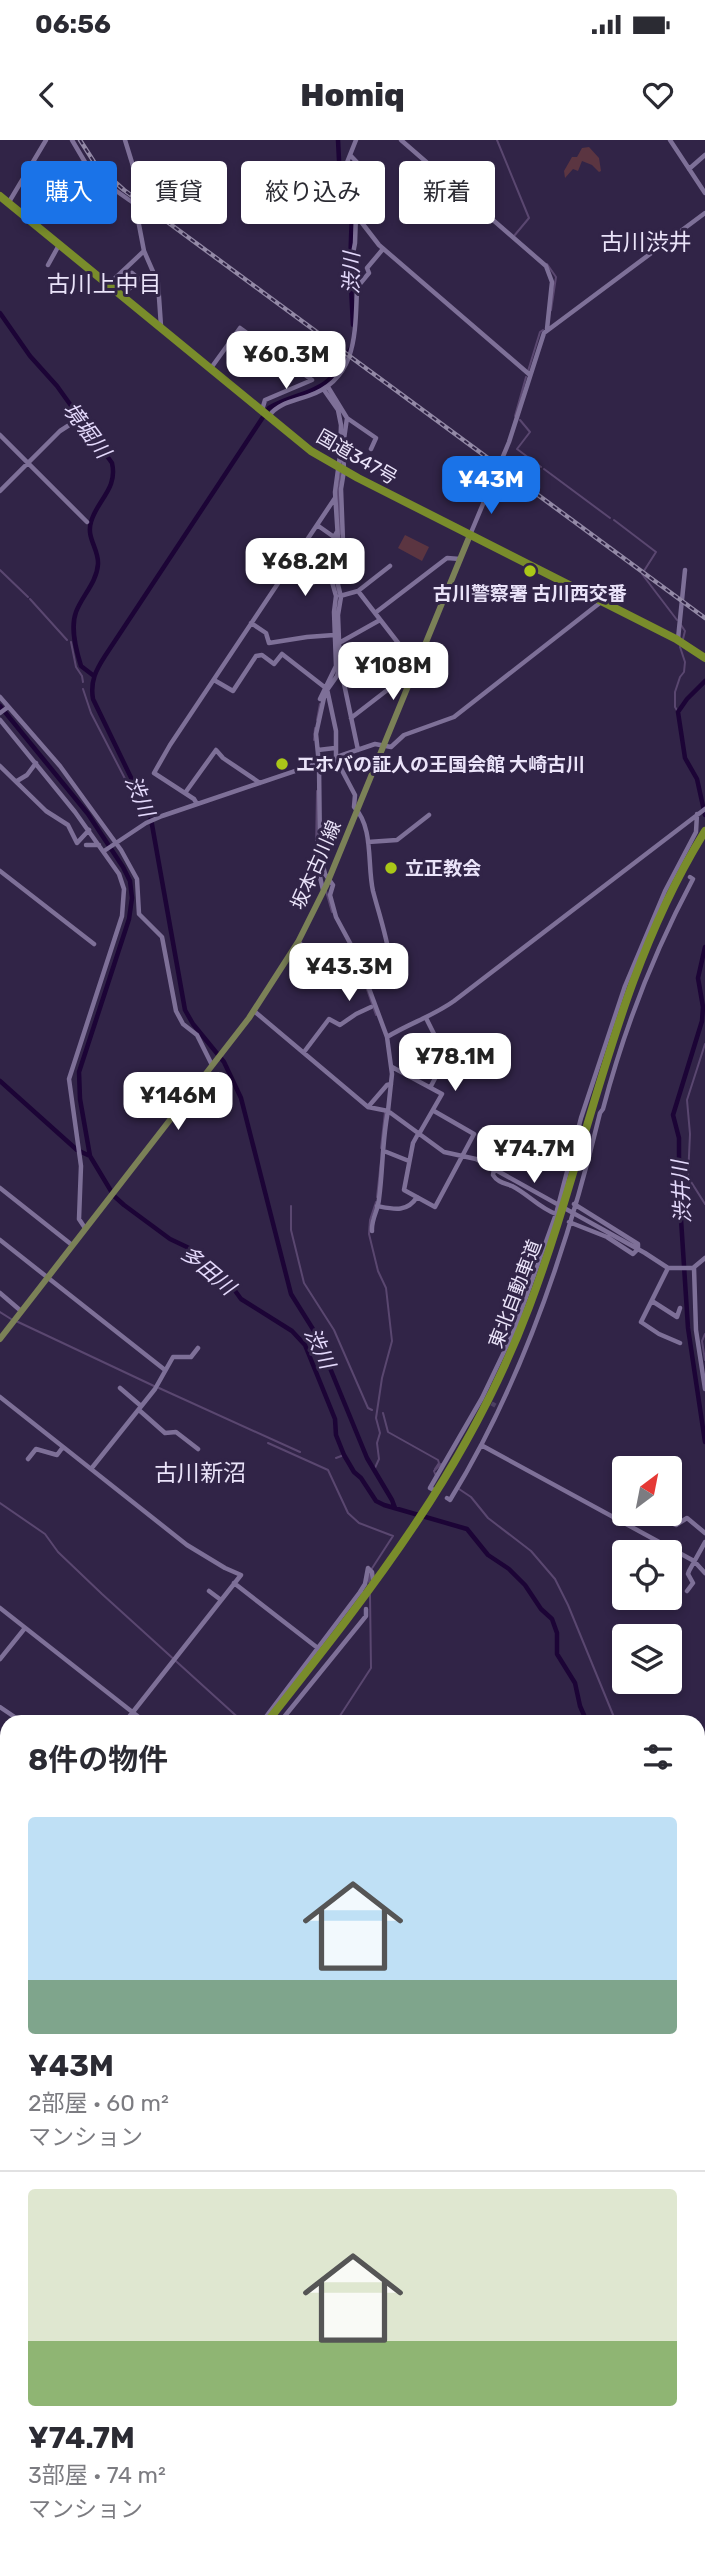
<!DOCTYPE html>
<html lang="ja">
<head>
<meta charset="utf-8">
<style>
	body { margin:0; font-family:Rubik,"Noto Sans JP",sans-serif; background:#f7f7f7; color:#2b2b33; height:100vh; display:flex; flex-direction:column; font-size:26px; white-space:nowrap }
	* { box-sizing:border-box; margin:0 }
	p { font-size:23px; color:#7c7c81 }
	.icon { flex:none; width:38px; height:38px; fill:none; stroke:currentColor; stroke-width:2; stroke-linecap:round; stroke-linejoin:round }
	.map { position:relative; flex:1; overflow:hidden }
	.details { position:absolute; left:0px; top:1575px; width:705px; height:842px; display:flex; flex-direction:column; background:#fff; border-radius:21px 21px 0 0; box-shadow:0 4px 10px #0003 }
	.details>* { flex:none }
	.guide { position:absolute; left:21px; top:21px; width:663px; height:63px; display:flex; gap:14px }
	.needle { width:46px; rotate:32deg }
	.fabs { position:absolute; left:612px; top:1316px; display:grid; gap:14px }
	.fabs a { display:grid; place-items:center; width:70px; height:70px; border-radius:7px; background:#fff; box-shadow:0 4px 10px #0003; font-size:35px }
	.price { position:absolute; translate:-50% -60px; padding:0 16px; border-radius:14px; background:#fff; color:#222; font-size:23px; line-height:46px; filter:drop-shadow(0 2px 4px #0008) }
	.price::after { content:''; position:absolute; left:50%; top:42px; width:21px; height:16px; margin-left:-10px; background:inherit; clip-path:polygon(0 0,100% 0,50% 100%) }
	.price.active { background:#1a73e8; color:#fff }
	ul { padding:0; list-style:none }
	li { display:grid; align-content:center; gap:14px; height:371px; padding:0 28px }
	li+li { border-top:2px solid #e1e1e2 }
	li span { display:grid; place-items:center; height:217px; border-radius:7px; color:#555 }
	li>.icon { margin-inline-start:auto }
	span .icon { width:126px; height:126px; fill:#fffc; stroke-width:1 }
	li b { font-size:30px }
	h2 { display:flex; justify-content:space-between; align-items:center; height:84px; padding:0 28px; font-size:30px }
	.chip { padding:0 24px; border-radius:7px; background:#fff; box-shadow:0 4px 10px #0003; font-size:24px; line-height:63px }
	.chip.active { background:#1a73e8; color:#fff }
	.status { display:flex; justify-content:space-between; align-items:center; height:49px; padding:0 35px; background:#fff; direction:ltr }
	.status svg { height:19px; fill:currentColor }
	header { display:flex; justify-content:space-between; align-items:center; height:91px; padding:0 28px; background:#fff; font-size:32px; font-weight:800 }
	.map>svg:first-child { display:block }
	.green { fill:#5b3541 }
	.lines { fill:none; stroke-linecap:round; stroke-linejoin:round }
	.stream { stroke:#5a4770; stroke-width:2 }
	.river { stroke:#1c0436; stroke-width:4.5 }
	.minor-tunnel { stroke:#4d4162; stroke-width:4.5; stroke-dasharray:4.5 2; stroke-linecap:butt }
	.minor { stroke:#7e7098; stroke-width:4.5 }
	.major { stroke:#7b8157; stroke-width:6 }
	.highway { stroke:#798c2b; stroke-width:8 }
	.rail-casing { stroke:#9389a6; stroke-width:4.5 }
	.rail { stroke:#312447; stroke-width:2; stroke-dasharray:5; stroke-linecap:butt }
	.poi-dot { fill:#aac718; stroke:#312447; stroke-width:2.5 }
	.labels { text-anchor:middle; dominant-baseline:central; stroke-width:6; stroke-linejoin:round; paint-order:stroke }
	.street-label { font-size:19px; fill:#eae3f9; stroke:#312447 }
	.poi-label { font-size:19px; font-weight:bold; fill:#eae3f9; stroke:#312447; text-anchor:start }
	.water-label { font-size:21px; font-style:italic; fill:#e4d9fc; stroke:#312447 }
	.quarter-label { font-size:23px; fill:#eae3f9; stroke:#312447 }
</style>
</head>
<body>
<div class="status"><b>06:56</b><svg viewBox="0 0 49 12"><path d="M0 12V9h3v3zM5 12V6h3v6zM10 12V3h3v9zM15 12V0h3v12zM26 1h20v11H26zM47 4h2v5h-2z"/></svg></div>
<header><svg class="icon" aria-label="back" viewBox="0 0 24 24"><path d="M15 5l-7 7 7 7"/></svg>Homiq<svg class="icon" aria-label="heart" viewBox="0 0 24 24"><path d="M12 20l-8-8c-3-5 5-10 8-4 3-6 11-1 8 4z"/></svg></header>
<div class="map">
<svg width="705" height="2416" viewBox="0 0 705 2416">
	<rect width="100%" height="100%" fill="#312447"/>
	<!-- green -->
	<path class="green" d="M589,7L599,18L601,31L599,32L592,25L582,21L578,31L573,29L565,38L564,31L572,17H577L582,8Z
		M405,395L429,407L422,421L398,408Z"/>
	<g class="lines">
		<!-- stream -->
		<path class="stream" d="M497,0L529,78L514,96
			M547,124L556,137L551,170
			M528,231L540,192L543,190
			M515,276L526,237
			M520,280L530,292L517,309L541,327
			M544,329L610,378
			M614,380L656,412L642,434L677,480
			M340,394L338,352L341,330
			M338,415L341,403
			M0,430L28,457
			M334,434L338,452
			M30,459L67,500
			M681,485L685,491L683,499
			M71,502L76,527L82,536L83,542
			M83,549L91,573L137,662
			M678,572L675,567V552L680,537L684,532L685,522L680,507
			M317,580L320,564
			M314,600L315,588
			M317,651L316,711L322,735
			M140,661L143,660
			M326,751L332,772
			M358,824L376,875
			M705,904L687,960L690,994L688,1037L705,1064
			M381,1008L385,972
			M377,1057L381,1021
			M291,1066V1090L304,1143L334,1190L368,1268L372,1270
			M0,1172L11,1179
			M517,1177L532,1136
			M16,1181L154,1246
			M705,1194L702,1201L705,1220
			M159,1248L300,1312
			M383,1273L388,1292L438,1320L439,1323L435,1329
			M268,1303L328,1330L348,1373L359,1383L393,1396L369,1433V1442
			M336,1318L344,1315
			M374,1330L379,1319L377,1303L380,1293L376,1278L382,1238L392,1201L386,1148L378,1131L369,1094L370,1080L376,1062
			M436,1336L434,1331L441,1324
			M459,1349L471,1357L488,1378L531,1411L555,1439L568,1465L616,1582
			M0,1363L45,1394L58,1412L102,1454L243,1582
			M336,1582L371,1528L370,1455
			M698,1634L705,1635
			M698,1995L705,1997
			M0,2231L7,2213"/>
		<!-- river -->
		<path class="river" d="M338,0L340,40L352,71L350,128L353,185
			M0,173L30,216L57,246L112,323C118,349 97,360 91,382C86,398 99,409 98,424C97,442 82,456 76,472C70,488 76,510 81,526L94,536
			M351,208C344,220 336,235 325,243C309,255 286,257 269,268L105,516C96,530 90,541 93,559L151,679L185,870L193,884L224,922L241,958L291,1154L316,1194L367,1318L392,1360L395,1368
			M705,541L687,559L678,572L685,618L697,639L705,675
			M0,566L88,674L123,727L130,741L132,758L129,779L79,932L80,959L90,1016L114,1056L124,1065L170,1099L189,1108L205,1126L233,1148L241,1159L292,1191L305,1205L335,1279L336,1295L344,1315L354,1332L361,1338L376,1361L384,1365L467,1389L488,1415L509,1429L525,1445L541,1469L552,1479L557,1493V1514L575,1543L580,1566L587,1582
			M705,807L698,838L703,867L702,881L673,975L679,998V1048L688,1188L705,1302
			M0,941L77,1010L90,1016
			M698,1728L705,1742"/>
		<!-- minor-tunnel -->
		<path class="minor-tunnel" d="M486,1260L496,1266"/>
		<!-- minor -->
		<path class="minor" d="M72,0L92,34L135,64
			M125,0L133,26L135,64L144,111L158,143L161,186
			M401,0L546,126L552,142L547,189
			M670,0L705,53
			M351,16L371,37L367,52L377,72L362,83L379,105L530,235
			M689,29L705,15
			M9,62L46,0
			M48,125L59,105
			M109,144L144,111
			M359,145L369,133L367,128L383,109
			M123,155L139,139L132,133L129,139L133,144
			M211,228L240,188L312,240L265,260L262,270
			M328,247L347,278L376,298L371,309
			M269,276C278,263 294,261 308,256C358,239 355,192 357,149L359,145L351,124L355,103L356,74L344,30L356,0
			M0,295L87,382
			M343,306L347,278
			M352,306H343L344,331L341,349L343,401L336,436L341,457L338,475L340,525L337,536L325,553L316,594L319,624L320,713L325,734L333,745L330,755L336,777L357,816L387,897L392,934L388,971L444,1012L476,1019L645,1113L668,1128H693L705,1118
			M0,351L60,291L77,280
			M317,385L334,397L337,392
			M470,395L509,302L544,193L705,73
			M289,427L308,445L330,435
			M358,451L390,426
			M340,456L358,451L375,473L447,418L460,419
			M375,473L416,526
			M251,483L266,493L269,503L307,497L334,495
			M678,499L685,430
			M339,503L380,480
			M339,532L343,539L358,610
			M214,540L233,551L256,516L262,515L274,524L282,514L327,549L336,591V619L355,655L354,667C374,687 367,725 373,751C379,774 387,797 390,820L355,836L332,830L298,802
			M0,557L60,626L121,710L137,739L139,774L162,797L176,871L183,884L197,895L212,925
			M320,559L336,526L334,472L336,456L330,435L338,399L335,352L340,315L341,285L338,270L324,250
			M0,573L8,567
			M351,578L408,534L413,524
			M0,580L75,672L119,734L124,749L122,776L69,939L81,1026L79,1079L85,1088
			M318,610L335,608
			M0,626L46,671L68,685L77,703L89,690
			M17,641L27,635L36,623
			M185,653L216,610L223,618L260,643
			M197,664L194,659L154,633L170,605L335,358
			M368,702L397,700L429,675
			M86,705H99
			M104,711L146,683L162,676L375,604L391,607L404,595L454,577L601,462
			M0,731L94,804
			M320,737L323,750
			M254,871L368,967L388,971C382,1001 383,1030 379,1059C378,1071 371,1079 372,1091
			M426,878L441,908L455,917L448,929L441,927L431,946
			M387,897C410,883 433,876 454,861L705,669
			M304,912L329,879L340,885L356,874L371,867
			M392,927L442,954L419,994
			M368,967L387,945L391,944
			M418,994L413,1003L404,1050L435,1067L474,994L434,971
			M384,1011L409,1021
			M494,1029L493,1035C497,1042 504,1043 512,1046C528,1054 539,1068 556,1074
			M0,1048L72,1105
			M377,1066C393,1069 407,1073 417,1057
			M569,1082L607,1097L633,1114L638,1109V1104L574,1064
			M0,1100L165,1230
			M668,1128L641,1182L659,1194L680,1203
			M694,1128L696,1190L705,1249
			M0,1153L21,1171
			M652,1161L677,1177L680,1168
			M120,1248L141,1266
			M0,1257L187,1405L225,1428L241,1435L125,1582
			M139,1270L165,1293L176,1292L198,1309
			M481,1305L694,1421L705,1433
			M28,1319L36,1309L57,1315L63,1307
			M91,1329L155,1249L173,1217H191L198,1208
			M434,1350L430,1348L482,1258L514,1191L556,1074L581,978L625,846L665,751L696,692L697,674
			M447,1358L450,1360C522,1243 568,1106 600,973L603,969C624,889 654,812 693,739L690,737
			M660,1378L676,1385L687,1378L705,1393
			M234,1443L319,1509
			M209,1451L221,1460
			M687,1451L693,1443L688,1434L689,1431L705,1402
			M360,1452L365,1444L368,1428L372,1432L373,1442
			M0,1468L145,1582
			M0,1519L25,1488
			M0,1567L22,1582
			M262,1582L360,1452L365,1454
			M280,1582L366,1476V1469
			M0,1620L7,1626
			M0,1680L7,1686
			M0,1749L7,1741
			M0,1833L7,1838
			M0,1838L7,1844
			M0,1844L7,1851
			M698,1910L705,1915
			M0,1911L7,1902
			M0,1936L7,1928
			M698,1972L704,1968
			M698,1988L705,1991
			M0,2060L7,2051
			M0,2144L7,2152
			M0,2165L7,2152
			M698,2263L705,2267
			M0,2388L7,2390
			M103,2410L120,2414
			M262,2410L270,2416
			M352,2410L366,2416
			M404,2410L414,2415
			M446,2410L453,2416
			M552,2410L557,2416
			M7,2416L9,2410
			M20,2416L60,2410
			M169,2416L172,2410
			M370,2416L375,2410
			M425,2416L429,2410
			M453,2416L459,2410"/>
		<!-- major -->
		<path class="major" d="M0,1199L249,878L298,802L326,746L470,395
			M0,2276L7,2279
			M205,2410L230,2416
			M79,2416L84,2410
			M306,2416L310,2410"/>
		<!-- highway -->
		<path class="highway" d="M0,56L311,311L358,338L676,499L705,518
			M267,1582C372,1449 469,1327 529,1167C589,1009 614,837 705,691
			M0,1918L7,1910
			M0,1927L7,1919
			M698,1977L705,1972
			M66,2416L70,2410"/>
		<defs>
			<path id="rail" d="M80,0L96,25L124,50L705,478"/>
		</defs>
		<!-- rail casing -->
		<use href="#rail" class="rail-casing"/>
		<!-- rail -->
		<use href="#rail" class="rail"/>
	</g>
	<!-- markers -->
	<g class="poi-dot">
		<circle cx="530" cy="431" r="7"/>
		<circle cx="282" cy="624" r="7"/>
		<circle cx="391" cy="728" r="7"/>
	</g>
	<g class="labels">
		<!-- street labels -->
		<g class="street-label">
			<text transform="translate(357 317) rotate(30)">国道347号</text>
			<text transform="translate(316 725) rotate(-66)">坂本古川線</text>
			<text transform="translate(515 1154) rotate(-69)">東北自動車道</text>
		</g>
		<!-- poi labels -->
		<g class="poi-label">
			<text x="530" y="453" text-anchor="middle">古川警察署 古川西交番</text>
			<text x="296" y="624">エホバの証人の王国会館 大崎古川</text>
			<text x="405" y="728">立正教会</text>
		</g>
		<!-- water labels -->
		<g class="water-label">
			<text transform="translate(351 133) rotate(-89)">渋川</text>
			<text transform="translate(87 290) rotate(53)">境堀川</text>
			<text transform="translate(140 656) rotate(67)">渋川</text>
			<text transform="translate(681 1052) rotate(-93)">渋井川</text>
			<text transform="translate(208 1130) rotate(40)">多田川</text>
			<text transform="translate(320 1208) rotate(65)">渋川</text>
		</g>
		<!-- quarter labels -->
		<g class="quarter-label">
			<text x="646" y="102">古川渋井</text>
			<text x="104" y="144">古川上中目</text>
			<text x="200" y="1333">古川新沼</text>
		</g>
	</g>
</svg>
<div class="fabs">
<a><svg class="needle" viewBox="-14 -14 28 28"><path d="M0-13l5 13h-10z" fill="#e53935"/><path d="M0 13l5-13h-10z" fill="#7c7c81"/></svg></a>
<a><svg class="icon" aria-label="locate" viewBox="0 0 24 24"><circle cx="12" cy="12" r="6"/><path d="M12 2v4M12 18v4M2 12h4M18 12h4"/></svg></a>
<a><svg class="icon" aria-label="layers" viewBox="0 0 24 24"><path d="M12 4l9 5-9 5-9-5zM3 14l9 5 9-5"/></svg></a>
</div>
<b class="price" style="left:286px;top:251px">¥60.3M</b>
<b class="price active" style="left:491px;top:376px">¥43M</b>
<b class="price" style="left:305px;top:458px">¥68.2M</b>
<b class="price" style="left:393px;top:562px">¥108M</b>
<b class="price" style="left:349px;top:863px">¥43.3M</b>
<b class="price" style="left:455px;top:953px">¥78.1M</b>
<b class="price" style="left:178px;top:992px">¥146M</b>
<b class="price" style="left:534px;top:1045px">¥74.7M</b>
<div class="guide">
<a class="chip active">購入</a>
<a class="chip">賃貸</a>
<a class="chip">絞り込み</a>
<a class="chip">新着</a>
</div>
<section class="details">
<h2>8件の物件<svg class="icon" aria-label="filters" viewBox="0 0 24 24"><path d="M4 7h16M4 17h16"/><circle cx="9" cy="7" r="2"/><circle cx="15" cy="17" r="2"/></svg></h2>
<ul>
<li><span style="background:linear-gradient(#bfe0f5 75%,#7fa58c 0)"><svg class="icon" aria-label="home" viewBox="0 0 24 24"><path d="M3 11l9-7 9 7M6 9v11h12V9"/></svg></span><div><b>¥43M</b><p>2部屋 · 60 m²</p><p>マンション</p></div></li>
<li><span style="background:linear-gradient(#dfe7d0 70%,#8fb573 0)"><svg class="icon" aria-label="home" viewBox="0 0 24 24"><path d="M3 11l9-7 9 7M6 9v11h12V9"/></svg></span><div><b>¥74.7M</b><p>3部屋 · 74 m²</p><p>マンション</p></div></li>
</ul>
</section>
</div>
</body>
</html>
